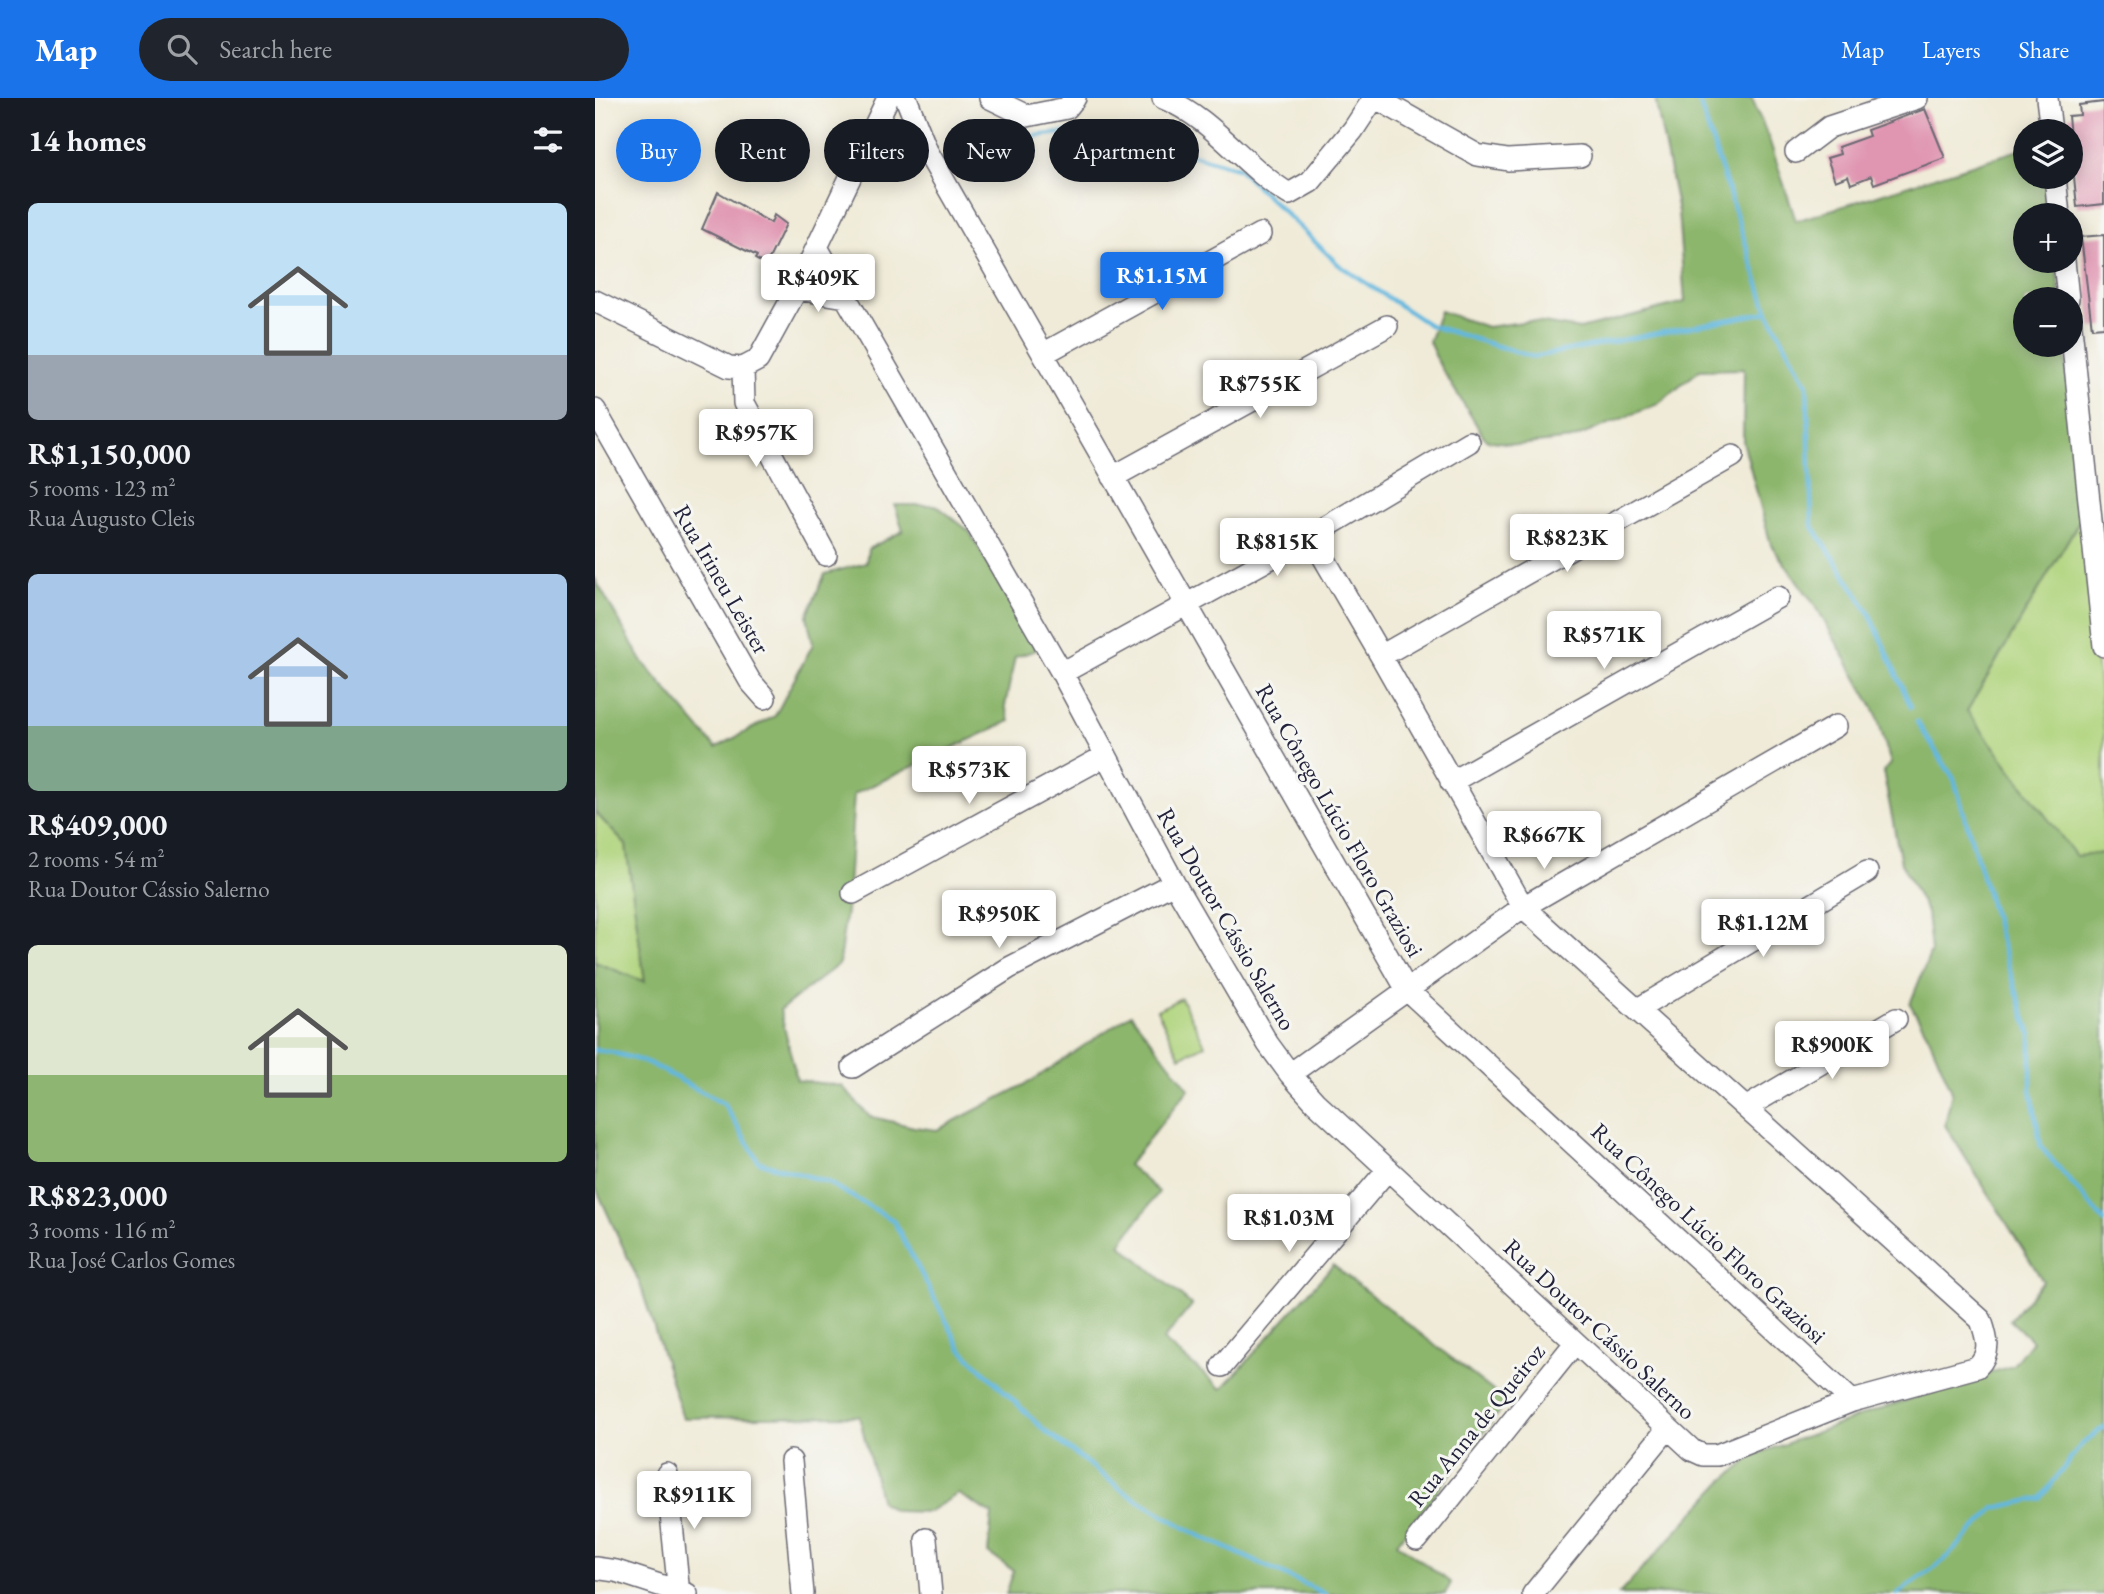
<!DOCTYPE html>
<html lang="en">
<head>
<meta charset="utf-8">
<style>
	body { margin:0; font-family:"EB Garamond",serif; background:#20242c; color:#f1f3f6; height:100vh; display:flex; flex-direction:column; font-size:26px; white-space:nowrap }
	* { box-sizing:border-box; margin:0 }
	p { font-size:23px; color:#9ea1a6 }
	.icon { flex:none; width:38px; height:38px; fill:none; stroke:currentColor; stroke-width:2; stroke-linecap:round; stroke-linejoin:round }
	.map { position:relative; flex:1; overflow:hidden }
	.side { display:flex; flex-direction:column; background:#171b24; width:595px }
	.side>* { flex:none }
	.hud { position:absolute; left:21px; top:21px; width:665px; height:63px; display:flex; gap:14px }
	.controls { position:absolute; left:1418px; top:21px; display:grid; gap:14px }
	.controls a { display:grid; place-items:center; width:70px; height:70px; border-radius:50%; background:#171b24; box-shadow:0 4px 18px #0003; font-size:35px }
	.price { position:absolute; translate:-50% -60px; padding:0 16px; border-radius:7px; background:#fff; color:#222; font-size:23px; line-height:46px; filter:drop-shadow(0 2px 4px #0008) }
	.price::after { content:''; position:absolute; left:50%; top:42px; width:21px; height:16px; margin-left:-10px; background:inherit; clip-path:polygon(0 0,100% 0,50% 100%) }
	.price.active { background:#1a73e8; color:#fff }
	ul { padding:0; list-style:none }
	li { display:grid; align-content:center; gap:14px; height:371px; padding:0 28px }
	li span { display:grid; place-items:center; height:217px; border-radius:10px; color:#555 }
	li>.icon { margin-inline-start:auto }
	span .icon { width:126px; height:126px; fill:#fffc; stroke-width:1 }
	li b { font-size:30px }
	h2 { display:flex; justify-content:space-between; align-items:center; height:84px; padding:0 28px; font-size:30px }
	.tag { padding:0 24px; border-radius:32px; background:#171b24; box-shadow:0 4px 18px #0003; font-size:24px; line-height:63px }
	.tag.active { background:#1a73e8; color:#fff }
	header { display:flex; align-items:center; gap:42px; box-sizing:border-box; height:98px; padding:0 35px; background:#1a73e8; color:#fff }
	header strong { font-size:33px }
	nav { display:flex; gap:38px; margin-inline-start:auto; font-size:24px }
	.search { width:490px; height:63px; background:#20242c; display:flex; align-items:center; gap:18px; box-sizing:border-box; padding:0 24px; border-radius:38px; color:#9ea1a6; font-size:26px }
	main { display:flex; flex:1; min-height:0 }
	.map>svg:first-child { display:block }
	.green { fill:#b0d47d; stroke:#697b5c; stroke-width:2 }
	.forest { fill:#8cb66c; stroke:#576c54; stroke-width:2 }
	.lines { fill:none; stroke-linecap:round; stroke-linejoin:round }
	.stream { stroke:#62b7de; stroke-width:4.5 }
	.building { fill:#e095b1 }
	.minor-casing { stroke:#6a6872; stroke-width:24 }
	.minor { stroke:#fff; stroke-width:21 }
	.labels { text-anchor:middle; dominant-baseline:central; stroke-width:6; stroke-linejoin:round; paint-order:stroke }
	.street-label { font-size:24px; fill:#22223b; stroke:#f6f6f2 }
</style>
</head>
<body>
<header>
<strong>Map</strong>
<div class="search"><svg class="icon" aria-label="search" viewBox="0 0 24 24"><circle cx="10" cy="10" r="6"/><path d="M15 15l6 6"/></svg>Search here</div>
<nav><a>Map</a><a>Layers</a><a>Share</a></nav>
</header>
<main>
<section class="side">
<h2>14 homes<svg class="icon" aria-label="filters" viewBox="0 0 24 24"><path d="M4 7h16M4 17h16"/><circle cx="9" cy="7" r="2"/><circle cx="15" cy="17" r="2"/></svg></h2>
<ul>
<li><span style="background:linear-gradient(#bfe0f5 70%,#9aa5b1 0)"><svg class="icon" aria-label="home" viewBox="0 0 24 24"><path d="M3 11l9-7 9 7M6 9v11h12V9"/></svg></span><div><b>R$1,150,000</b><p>5 rooms · 123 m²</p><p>Rua Augusto Cleis</p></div></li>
<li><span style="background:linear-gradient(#a9c7e8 70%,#7fa58c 0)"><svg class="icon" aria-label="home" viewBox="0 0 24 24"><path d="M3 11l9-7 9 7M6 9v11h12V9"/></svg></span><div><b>R$409,000</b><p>2 rooms · 54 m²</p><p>Rua Doutor Cássio Salerno</p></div></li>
<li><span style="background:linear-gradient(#dfe7d0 60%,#8fb573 0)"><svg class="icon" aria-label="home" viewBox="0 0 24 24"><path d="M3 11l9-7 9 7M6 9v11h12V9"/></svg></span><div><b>R$823,000</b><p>3 rooms · 116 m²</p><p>Rua José Carlos Gomes</p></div></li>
</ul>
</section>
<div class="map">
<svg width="1509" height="1496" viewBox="0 0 1509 1496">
	<rect width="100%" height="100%" fill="#f6f6f2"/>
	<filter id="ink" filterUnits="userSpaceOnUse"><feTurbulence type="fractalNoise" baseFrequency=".0143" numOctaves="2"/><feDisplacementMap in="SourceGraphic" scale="14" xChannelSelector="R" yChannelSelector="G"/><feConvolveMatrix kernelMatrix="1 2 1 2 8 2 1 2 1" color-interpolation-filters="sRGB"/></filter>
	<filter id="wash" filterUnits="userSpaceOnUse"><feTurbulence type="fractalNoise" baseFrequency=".00686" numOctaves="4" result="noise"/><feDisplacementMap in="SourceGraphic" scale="28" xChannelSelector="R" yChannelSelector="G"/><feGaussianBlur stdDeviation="1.57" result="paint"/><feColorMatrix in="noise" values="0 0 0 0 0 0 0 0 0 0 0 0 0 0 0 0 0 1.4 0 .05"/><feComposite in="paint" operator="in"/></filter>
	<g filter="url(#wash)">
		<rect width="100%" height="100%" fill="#f0ebd8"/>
		<!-- green -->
		<path class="green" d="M1486,420L1509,634V755L1481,759L1372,613Z
			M0,714L31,747L50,884L0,864Z
			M586,900L610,947L585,959L562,912Z"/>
		<!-- forest -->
		<path class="forest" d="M1060,0H1157L1174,41L1201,123L1430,50V79H1453L1456,117H1430V163H1461L1465,201H1430V247H1469L1486,420L1372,613L1481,758L1509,755V1496H1024L1127,1384L1160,1357L1279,1313L1417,1268L1437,1243L1415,1222L1448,1183L1350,1027L1357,993L1334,939L1315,906L1336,853L1332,815L1306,765L1288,673L1296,666L1281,615L1222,510L1176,447L1148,343L1149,271L1105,272L1063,306L977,341L923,347L891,342L845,268L834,244L845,213L892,229L935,223L985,231L1090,204L1083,114Z
			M300,407H341L374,433L442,552L420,559L410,608L415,623L259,696L252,805L244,866L185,912L202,982L247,988L274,1018L319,1029L342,1032L435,984L536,916L594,991L533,1067L564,1094L525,1146L597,1207L568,1242L627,1291L738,1167L912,1304L802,1445L856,1485L850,1496H411L419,1473L393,1455L397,1416L363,1396L333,1414L300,1413L286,1404L264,1318L88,1320L45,1186L0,1088V864L50,884L31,747L0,714V481L47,563L121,650L180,618L218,546L212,518L230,476L271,465L273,451L308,433Z"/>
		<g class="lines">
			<!-- stream -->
			<path class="stream" d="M1103,0L1173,214L1212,286L1217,427L1274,514L1316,609
				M430,39L505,31L643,70L744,167L834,227L938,259L1173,214
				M1322,624L1359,681L1415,874L1436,937V991L1446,1049L1509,1123
				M0,952L16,954L54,965L129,1006L164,1064L232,1084L298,1122L366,1251L449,1332L531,1395L599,1435L731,1496
				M1302,1496L1348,1463L1400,1410L1446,1400L1486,1347L1509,1329"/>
		</g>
		<g id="blocks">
			<!-- building -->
			<path class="building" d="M1509,4V106L1482,109L1473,18L1485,17L1484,7Z
				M1330,11L1350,60L1279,86L1276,78L1256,86L1253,78L1240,83L1232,60L1245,56L1243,49L1274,38L1272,32Z
				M123,94L176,125L179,117L191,126L171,167L160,161L162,158L107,131Z
				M1509,137V229L1497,230L1486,139Z"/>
		</g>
	</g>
	<g filter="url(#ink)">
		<use href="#blocks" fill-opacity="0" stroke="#6a6872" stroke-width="2"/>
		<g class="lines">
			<defs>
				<path id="minor" d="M311,0L332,53L812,892L1257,1303
					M395,0L432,18L472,10L480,0
					M568,0C618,20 649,69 694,96L715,84L758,32L779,0
					M781,0L882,57L913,62L985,58
					M1452,0L1456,33
					M271,43C289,23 314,30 329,48
					M1201,54L1234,29L1322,0
					M1460,79L1464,117
					M223,151L467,575L579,785L673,946L695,976L720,1004L1097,1352L1108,1357H1122L1257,1303L1382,1269C1397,1254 1392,1240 1386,1222L928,809L786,558L716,438
					M1469,163L1473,201
					M202,191L251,199
					M0,203L134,269L148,270
					M1475,219L1509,548
					M448,256L665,136
					M148,270L163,262L202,191L293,0
					M148,270L149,305L231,457
					M0,312L155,583L170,600
					M518,379L792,228
					M786,558L1138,358
					M467,575L716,438L874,344
					M856,684L1183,499
					M258,795L510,658
					M1043,911L1272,774
					M258,969L414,870L579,785
					M695,976L928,809L1241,628
					M1152,1009L1301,921
					M627,1268L793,1071
					M196,1363L208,1496
					M72,1376L84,1496
					M331,1441L336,1496
					M822,1442L980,1245
					M0,1470L21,1473L92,1496
					M938,1496L1073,1330"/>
			</defs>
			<!-- minor casing -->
			<use href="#minor" class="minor-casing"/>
			<!-- minor -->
			<use href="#minor" class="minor"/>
		</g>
	</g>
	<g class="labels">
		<!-- street labels -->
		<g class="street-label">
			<text transform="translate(127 481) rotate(60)">Rua Irineu Leister</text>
			<text transform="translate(745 722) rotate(60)">Rua Cônego Lúcio Floro Graziosi</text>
			<text transform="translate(632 821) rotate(60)">Rua Doutor Cássio Salerno</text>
			<text transform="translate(1114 1135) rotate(43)">Rua Cônego Lúcio Floro Graziosi</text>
			<text transform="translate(1005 1231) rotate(43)">Rua Doutor Cássio Salerno</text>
			<text transform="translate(881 1327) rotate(-51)">Rua Anna de Queiroz</text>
		</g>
	</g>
</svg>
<div class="controls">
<a><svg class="icon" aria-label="layers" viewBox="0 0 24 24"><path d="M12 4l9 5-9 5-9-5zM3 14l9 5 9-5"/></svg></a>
<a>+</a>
<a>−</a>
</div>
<b class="price active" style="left:567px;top:214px">R$1.15M</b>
<b class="price" style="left:223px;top:216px">R$409K</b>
<b class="price" style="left:665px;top:322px">R$755K</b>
<b class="price" style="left:161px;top:371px">R$957K</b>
<b class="price" style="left:972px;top:476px">R$823K</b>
<b class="price" style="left:682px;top:480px">R$815K</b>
<b class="price" style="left:1009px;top:573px">R$571K</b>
<b class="price" style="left:374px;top:708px">R$573K</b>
<b class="price" style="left:949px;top:773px">R$667K</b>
<b class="price" style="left:404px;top:852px">R$950K</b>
<b class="price" style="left:1168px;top:861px">R$1.12M</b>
<b class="price" style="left:1237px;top:983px">R$900K</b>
<b class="price" style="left:694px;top:1156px">R$1.03M</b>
<b class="price" style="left:99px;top:1433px">R$911K</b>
<div class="hud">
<a class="tag active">Buy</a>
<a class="tag">Rent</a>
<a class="tag">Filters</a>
<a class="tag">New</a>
<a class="tag">Apartment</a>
</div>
</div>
</main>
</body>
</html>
